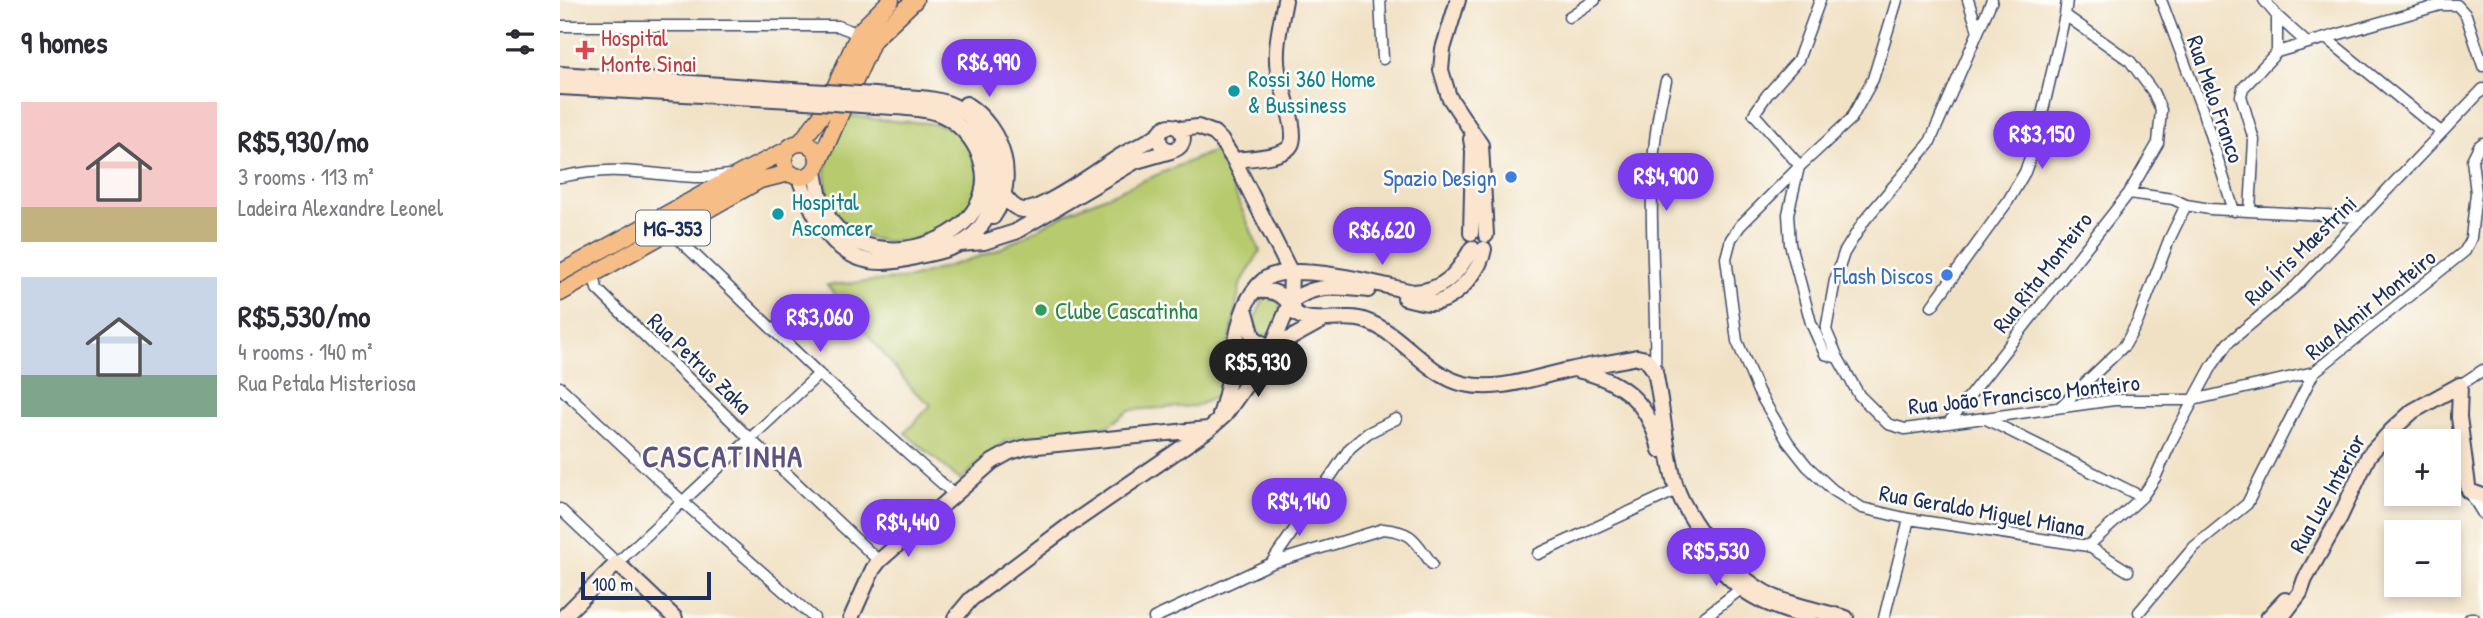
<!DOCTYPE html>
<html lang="en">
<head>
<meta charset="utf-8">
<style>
	body { margin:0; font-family:"Patrick Hand",sans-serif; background:#f2f2f3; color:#2b2b33; height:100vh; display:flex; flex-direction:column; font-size:26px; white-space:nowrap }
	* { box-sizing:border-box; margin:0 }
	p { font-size:23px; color:#7c7c81 }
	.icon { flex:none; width:38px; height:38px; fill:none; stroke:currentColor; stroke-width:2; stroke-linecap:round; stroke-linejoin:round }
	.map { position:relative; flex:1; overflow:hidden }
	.panel { display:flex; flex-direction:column; background:#fff; width:560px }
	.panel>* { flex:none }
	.fabs { position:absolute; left:1824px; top:429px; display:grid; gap:14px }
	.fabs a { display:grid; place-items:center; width:77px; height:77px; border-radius:0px; background:#fff; box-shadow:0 4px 10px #0003; font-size:35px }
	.scale { position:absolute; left:21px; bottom:18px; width:130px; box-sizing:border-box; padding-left:7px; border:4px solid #1b2f5e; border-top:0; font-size:19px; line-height:24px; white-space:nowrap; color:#1b2f5e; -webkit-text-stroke:5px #fdfcf7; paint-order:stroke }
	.price { position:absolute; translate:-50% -60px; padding:0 16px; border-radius:24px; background:#7c3aed; color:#fff; font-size:23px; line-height:46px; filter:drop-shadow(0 2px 4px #0008) }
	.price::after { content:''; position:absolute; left:50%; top:42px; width:21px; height:16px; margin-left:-10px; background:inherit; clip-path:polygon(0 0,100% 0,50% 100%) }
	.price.active { background:#222; color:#fff }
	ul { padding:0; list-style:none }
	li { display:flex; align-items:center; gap:21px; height:175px; padding:0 21px }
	li span { display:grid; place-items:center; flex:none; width:196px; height:140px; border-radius:0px; color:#555 }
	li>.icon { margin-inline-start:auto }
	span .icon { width:84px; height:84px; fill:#fffc; stroke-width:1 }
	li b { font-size:30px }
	h2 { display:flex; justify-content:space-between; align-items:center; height:84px; padding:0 21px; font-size:30px }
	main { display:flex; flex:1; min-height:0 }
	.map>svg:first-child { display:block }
	.green { fill:#b8ca6e; stroke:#6a7c66; stroke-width:2 }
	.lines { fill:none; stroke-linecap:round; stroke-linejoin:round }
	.street-casing { stroke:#3b4a6d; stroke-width:13 }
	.secondary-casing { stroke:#3b4a6d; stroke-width:18 }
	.primary-casing { stroke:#3b4a6d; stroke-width:19 }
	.street { stroke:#fff; stroke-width:10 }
	.secondary { stroke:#fbe5cf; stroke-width:14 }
	.primary { stroke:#f6be86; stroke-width:16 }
	.secondary-bridge-casing { stroke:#3b4a6d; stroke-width:18; stroke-linecap:butt }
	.secondary-bridge { stroke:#fbe5cf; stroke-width:14 }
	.health-dot { fill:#e0444e; stroke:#fdfcf7; stroke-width:2.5 }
	.culture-dot { fill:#0f9aa8; stroke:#fdfcf7; stroke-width:2.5 }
	.shop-dot { fill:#3f7fe0; stroke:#fdfcf7; stroke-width:2.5 }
	.leisure-dot { fill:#2e9e5b; stroke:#fdfcf7; stroke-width:2.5 }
	.labels { text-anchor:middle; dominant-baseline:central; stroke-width:5; stroke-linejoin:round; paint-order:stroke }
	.shield { fill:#fdfcf7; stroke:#5f6c8c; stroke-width:2 }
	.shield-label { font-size:21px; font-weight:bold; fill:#1b2f5e }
	.health-label { font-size:23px; fill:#be3a42; stroke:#fdfcf7; text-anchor:start }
	.culture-label { font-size:23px; fill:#0d838f; stroke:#fdfcf7; text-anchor:start }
	.street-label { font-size:23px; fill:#1b2f5e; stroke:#fdfcf7 }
	.shop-label { font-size:23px; fill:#366cbe; stroke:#fdfcf7; text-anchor:end }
	.leisure-label { font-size:23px; fill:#27864d; stroke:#fdfcf7; text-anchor:start }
	.district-label { font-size:30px; font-weight:bold; letter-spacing:2px; fill:#5e5380; stroke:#fdfcf7 }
</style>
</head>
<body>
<main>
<section class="panel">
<h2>9 homes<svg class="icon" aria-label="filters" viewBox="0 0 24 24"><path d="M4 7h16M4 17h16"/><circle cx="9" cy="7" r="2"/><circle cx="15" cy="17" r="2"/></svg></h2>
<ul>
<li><span style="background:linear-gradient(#f6c9c9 75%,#c2b280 0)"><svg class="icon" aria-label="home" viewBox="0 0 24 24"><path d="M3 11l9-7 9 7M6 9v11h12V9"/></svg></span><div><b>R$5,930/mo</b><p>3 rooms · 113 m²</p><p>Ladeira Alexandre Leonel</p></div></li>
<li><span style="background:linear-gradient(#c9d6e8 70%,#7fa58c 0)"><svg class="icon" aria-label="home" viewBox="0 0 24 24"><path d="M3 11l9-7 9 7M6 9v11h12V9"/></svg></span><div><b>R$5,530/mo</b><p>4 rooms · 140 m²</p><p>Rua Petala Misteriosa</p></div></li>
</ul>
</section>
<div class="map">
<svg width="1923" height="618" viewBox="0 0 1923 618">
	<rect width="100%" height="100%" fill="#fdfcf7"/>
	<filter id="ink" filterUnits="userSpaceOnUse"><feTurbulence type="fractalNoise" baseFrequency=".0143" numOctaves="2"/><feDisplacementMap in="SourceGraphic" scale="14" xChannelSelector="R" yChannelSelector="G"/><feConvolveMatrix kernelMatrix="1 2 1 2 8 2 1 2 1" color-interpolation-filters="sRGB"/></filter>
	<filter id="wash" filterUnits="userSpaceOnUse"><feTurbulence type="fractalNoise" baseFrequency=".00686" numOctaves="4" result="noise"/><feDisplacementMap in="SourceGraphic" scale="28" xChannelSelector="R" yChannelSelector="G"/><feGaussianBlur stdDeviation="1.57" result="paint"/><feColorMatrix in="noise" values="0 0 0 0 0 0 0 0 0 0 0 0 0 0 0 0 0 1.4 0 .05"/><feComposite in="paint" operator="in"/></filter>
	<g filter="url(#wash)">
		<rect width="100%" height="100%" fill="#f1e1c4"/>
		<!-- green -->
		<path class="green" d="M287,115C303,117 319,120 335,121C354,123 375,121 393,130C405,136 410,147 414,159C443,237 296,277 270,200C268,192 265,183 265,174C266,154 280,133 287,115Z
			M656,150L700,251L680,285L660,395L636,406L569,410L550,425L446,440L400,480L345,433L371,405L353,390L267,285L351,278L436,251L513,210Z
			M705,296L720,301V313L710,334L703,336L698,334L694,320Z
			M684,333L687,339L704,349L687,371L671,398Z"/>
	</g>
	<g filter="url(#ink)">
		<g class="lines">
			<defs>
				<path id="street" d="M820,0L823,59
					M1337,0L1313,79L1291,119L1240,166L1180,226L1171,239L1166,258L1177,341L1198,391L1228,442L1247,466L1273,490L1302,508L1349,519L1528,546L1568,571
					M1408,0L1418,31
					M1432,0L1369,144L1304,221L1284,253L1275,280L1266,330L1278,358L1299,395L1328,424L1345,429L1554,400H1633L1754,372
					M1601,0L1642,109L1674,211
					M1704,0L1717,16L1747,43
					M1009,17L1035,0
					M0,26H278L291,31L297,38
					M1767,39L1881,132
					M1717,52L1880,5H1897L1906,15L1923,66
					M1240,166L1194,114L1207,95L1238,60L1260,0
					M1239,167L1228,214L1230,244L1251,323L1265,354L1278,358
					M0,177C20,173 40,170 60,171C97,172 134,181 170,175
					M1569,193L1613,199L1626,205L1650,209L1801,217
					M1690,211L1694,140L1681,96L1683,88L1717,52V16
					M109,230L259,374L395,495
					M36,273L35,279L37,289L190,439L319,561
					M1372,306L1448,201L1465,172L1476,141L1505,15L1507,0
					M1095,370C1098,273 1080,177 1106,81
					M1900,385L1923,370
					M0,387L123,502L254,618
					M1500,407L1565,345L1578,321L1609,240L1626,205
					M1424,418L1582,497
					M1389,422L1569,193L1598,143L1601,110L1593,92L1570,61L1505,15
					M1909,491L1923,514
					M0,509L57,563L259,374
					M1528,546L1582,497L1595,478L1613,438L1652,366L1668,343L1736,286L1923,89
					M978,554L1117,490
					M712,562L790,448L808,433L836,419
					M1579,612L1634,547L1687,504L1754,372L1905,251L1911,238L1916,193L1912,160L1919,146L1923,143
					M594,618L712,563L823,529C854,532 854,540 872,564
					M1143,618L1186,585
					M1324,618L1349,519
					M1910,618H1914"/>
				<path id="secondary" d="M898,0L883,49L881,70L889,97L921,145L926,235
					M0,74L232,90
					M0,87L232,100
					M406,104C443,128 459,179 433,217
					M599 138a12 12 0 1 1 24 0a12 12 0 1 1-24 0Z
					M911,139L913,151L911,233
					M674,160C688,158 724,158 731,145C739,132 721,87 718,71C714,48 721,23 725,0
					M255,172C258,188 260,204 269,218C313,286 457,234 417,150C409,133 392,117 374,112C355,107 334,107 315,106
					M239,178C253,216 274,263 323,262C335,262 348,259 359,256C379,252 403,247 417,231C449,196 437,127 394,106C371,95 339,98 315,95
					M443,194C448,201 454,209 463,210C482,212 543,166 562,155C575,147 588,143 600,133
					M400,244L424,242L455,232L576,161L611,151
					M695,291C708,290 719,291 728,302C732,306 733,312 738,315C755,325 784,313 806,321C843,334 866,375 904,384C940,392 975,377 1009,370C1032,365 1055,362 1077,357L1086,359L1095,371C1102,405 1105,442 1113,476C1123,520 1176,583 1219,599C1240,607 1264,612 1286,618
					M845,298C855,300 867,305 878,302C898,297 921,269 924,249
					M730,303C751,283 780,287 808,290
					M686,312L693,337L711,349
					M711,349L765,319
					M1017,370C1064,381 1089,403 1100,450
					M1900,385L1899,417L1908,486L1909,491L1923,496
					M660,415C672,382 672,348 682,315C686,302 694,288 705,279C732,260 821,285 853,292C884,291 898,273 912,248
					M1140,544C1176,591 1193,601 1249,618
					M2,618L57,563L115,618
					M291,618L313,569L319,561L432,462L450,452L467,447L648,429
					M395,618L411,599L511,524L649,429L664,416L711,349L730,303L731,273L674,160L661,140L654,133L638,127L620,129
					M1708,618L1725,600
					M1721,618L1740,593L1745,579L1780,517L1809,455L1831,431L1853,411L1900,385"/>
				<path id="primary" d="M224 160a17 17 0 1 1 34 0a17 17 0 1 1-34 0Z
					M240,143L264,112L300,31L331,0
					M259,162L313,40L355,0
					M0,273L181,173L227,150
					M0,293L200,180L230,173"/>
			</defs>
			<!-- street casing -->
			<use href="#street" class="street-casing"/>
			<!-- secondary casing -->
			<use href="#secondary" class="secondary-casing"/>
			<!-- primary casing -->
			<use href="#primary" class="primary-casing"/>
			<!-- street -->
			<use href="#street" class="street"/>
			<!-- secondary -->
			<use href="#secondary" class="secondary"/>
			<!-- primary -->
			<use href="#primary" class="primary"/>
			<defs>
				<path id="secondary-bridge" d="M232,90L315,95
					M232,100L315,106"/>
			</defs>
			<!-- secondary-bridge casing -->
			<use href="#secondary-bridge" class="secondary-bridge-casing"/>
			<!-- secondary-bridge -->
			<use href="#secondary-bridge" class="secondary-bridge"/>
		</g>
	</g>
	<!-- markers -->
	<path class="health-dot" d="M21.5 39.5h7v7h7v7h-7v7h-7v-7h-7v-7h7z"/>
	<g class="culture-dot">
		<circle cx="674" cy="91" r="7"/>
		<circle cx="218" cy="214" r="7"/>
	</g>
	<g class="shop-dot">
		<circle cx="951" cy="177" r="7"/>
		<circle cx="1387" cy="275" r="7"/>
	</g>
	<circle class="leisure-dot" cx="481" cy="310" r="7"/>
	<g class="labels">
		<!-- shield labels -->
		<rect class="shield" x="76" y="210.5" width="74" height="35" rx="5"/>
		<g class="shield-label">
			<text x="113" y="228">MG-353</text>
		</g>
		<!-- health labels -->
		<g class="health-label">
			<text x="41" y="37">Hospital<tspan x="41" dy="26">Monte Sinai</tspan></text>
		</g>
		<!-- culture labels -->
		<g class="culture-label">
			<text x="688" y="78">Rossi 360 Home<tspan x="688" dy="26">&amp; Bussiness</tspan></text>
			<text x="232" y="201">Hospital<tspan x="232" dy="26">Ascomcer</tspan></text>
		</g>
		<!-- street labels -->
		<g class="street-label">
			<text transform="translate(1656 99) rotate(71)">Rua Melo Franco</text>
			<text transform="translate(1740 250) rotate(-44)">Rua Íris Maestrini</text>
			<text transform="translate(1482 272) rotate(-52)">Rua Rita Monteiro</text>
			<text transform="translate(1810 304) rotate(-39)">Rua Almir Monteiro</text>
			<text transform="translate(140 363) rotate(44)">Rua Petrus Zaka</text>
			<text transform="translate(1464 394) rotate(-6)">Rua João Francisco Monteiro</text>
			<text transform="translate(1767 493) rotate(-61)">Rua Luz Interior</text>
			<text transform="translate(1422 510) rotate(10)">Rua Geraldo Miguel Miana</text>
		</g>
		<!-- shop labels -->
		<g class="shop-label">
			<text x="937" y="177">Spazio Design</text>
			<text x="1373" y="275">Flash Discos</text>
		</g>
		<!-- leisure labels -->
		<g class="leisure-label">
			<text x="495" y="310">Clube Cascatinha</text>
		</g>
		<!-- district labels -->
		<g class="district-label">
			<text x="163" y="456">CASCATINHA</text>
		</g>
	</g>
</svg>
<div class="fabs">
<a>+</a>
<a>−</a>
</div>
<div class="scale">100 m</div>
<b class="price" style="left:429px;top:99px">R$6,990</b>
<b class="price" style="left:1482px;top:171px">R$3,150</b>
<b class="price" style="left:1106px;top:213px">R$4,900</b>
<b class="price" style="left:822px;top:267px">R$6,620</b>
<b class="price" style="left:260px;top:354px">R$3,060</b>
<b class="price active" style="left:698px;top:399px">R$5,930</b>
<b class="price" style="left:739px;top:538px">R$4,140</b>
<b class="price" style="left:348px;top:559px">R$4,440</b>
<b class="price" style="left:1156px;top:588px">R$5,530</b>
</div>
</main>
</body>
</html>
